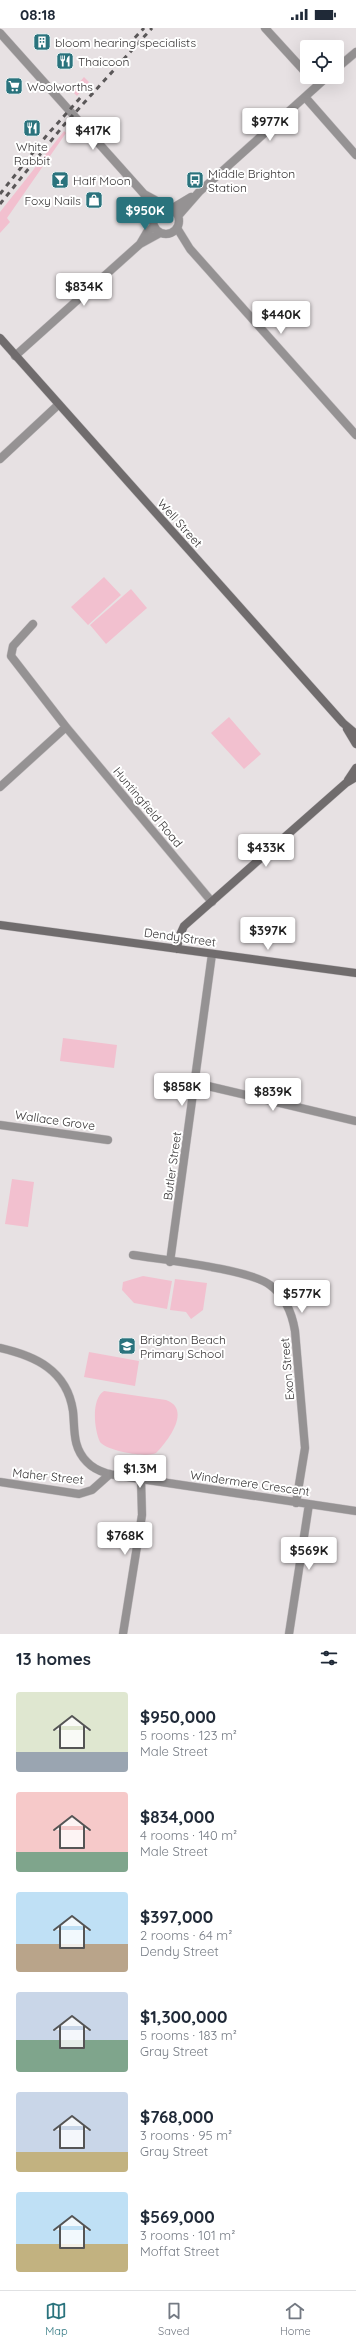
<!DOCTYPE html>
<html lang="en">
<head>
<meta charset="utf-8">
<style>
	body { margin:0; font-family:Quicksand,sans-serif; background:#f2f2f3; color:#1f2937; height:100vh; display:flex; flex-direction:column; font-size:15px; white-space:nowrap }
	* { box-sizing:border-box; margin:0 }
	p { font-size:13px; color:#747a83 }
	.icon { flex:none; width:22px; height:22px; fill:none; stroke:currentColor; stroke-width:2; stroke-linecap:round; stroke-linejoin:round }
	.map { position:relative; height:1606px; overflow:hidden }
	.panel { display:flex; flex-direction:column; background:#fff; flex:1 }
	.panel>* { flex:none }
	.tools { position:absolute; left:300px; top:12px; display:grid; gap:8px }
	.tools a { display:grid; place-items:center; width:44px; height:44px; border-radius:4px; background:#fff; box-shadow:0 4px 16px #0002; font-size:20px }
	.price { position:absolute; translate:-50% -34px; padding:0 9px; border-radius:4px; background:#fff; color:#222; font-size:13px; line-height:26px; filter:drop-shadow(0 1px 2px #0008) }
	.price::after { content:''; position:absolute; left:50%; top:24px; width:12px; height:9px; margin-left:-6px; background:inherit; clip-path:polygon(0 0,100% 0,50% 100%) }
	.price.active { background:#2a737d; color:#fff }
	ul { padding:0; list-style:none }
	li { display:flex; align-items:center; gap:12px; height:100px; padding:0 16px }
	li span { display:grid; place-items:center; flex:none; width:112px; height:80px; border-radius:4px; color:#555 }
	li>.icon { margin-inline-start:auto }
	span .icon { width:48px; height:48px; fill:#fffc; stroke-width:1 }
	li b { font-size:17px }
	h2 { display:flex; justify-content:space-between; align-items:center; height:48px; padding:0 16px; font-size:17px }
	.status { display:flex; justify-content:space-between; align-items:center; height:28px; padding:0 20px; background:#fff; direction:ltr }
	.status svg { height:11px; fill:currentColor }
	.dock { display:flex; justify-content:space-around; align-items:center; height:56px; border-top:1px solid #e0e1e3; background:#fff; font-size:11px; color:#747a83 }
	.dock a { display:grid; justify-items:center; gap:2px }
	.dock .active { color:#2a737d }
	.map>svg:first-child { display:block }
	.green { fill:#f2c0cf }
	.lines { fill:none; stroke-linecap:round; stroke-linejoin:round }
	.street-casing { stroke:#c3bec0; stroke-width:9 }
	.secondary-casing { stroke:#c3bec0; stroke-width:9 }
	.street { stroke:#959293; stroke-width:8 }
	.secondary { stroke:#706c6d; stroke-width:8 }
	.rail { stroke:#5a5758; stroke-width:3; stroke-dasharray:5 5; stroke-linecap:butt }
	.labels { text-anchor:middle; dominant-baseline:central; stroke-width:4; stroke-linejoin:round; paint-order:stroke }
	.poi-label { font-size:12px; fill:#343132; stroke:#fff; text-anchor:start }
	.street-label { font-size:12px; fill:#343132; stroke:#fff }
</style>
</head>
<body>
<div class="status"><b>08:18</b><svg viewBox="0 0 49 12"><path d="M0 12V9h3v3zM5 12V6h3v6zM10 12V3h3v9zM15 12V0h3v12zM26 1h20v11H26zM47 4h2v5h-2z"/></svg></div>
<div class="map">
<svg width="356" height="1606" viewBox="0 0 356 1606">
	<rect width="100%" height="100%" fill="#e7e1e3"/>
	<!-- green -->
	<path class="green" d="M84,49L89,54L77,68L72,63Z
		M64,103L66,105L7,190L10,194L0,205V184Z
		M104,549L121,567L88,597L71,579Z
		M131,561L147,580L106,616L90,597Z
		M229,689L261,726L244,741L211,705Z
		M63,1010L117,1017L114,1040L60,1033Z
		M12,1151L34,1154L28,1199L5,1196Z
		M143,1248L172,1253L167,1281L134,1275L122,1262L123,1254Z
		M175,1251L207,1255L203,1282L191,1291L186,1284L170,1282Z
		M89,1324L139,1333L135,1358L84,1349Z
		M104,1363L166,1372C192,1381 168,1413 156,1425C146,1430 107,1423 100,1414C94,1401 91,1371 104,1363Z"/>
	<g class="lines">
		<defs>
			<path id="street" d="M265,0L307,46
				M0,5L144,166L149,178L155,186
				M337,40L356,24
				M305,69L356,127
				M144,166L155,172L162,181
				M153 193a13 13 0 1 1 26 0a13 13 0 1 1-26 0Z
				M171,181L191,169
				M178,188L199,164L327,49
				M177,200L190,221L356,407
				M140,216L160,205
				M15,328L140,216L147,204L154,198
				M0,431L58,377
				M33,596L13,618L11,628L66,699
				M0,759L66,699L212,874
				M195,1055L356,1093
				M0,1097L108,1112
				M133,1227C163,1232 249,1241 270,1257C285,1268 292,1285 295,1303L305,1420L296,1475
				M170,1234L212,926
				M0,1320C35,1328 67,1342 73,1383C75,1401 72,1419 87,1434C100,1448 123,1448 141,1451L356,1483
				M0,1454L79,1466L92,1462L110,1446
				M123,1606L142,1487L141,1451
				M289,1606L309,1476"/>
			<path id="secondary" d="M0,310L343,695L356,706
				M347,701L356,716
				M348,752L356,740
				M0,897L356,945
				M177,921L179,909L184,898L346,755L356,749"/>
		</defs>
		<!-- street casing -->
		<use href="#street" class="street-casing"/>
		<!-- secondary casing -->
		<use href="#secondary" class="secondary-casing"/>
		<!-- street -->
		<use href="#street" class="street"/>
		<!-- secondary -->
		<use href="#secondary" class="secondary"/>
		<!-- rail -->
		<path class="rail" d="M128,17L144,0
			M0,166L47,107L82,68
			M0,176L63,98L152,0"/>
	</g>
	<!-- icons -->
	<defs>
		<symbol id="building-square" viewBox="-11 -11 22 22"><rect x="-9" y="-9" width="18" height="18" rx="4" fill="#2a737d" stroke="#fff"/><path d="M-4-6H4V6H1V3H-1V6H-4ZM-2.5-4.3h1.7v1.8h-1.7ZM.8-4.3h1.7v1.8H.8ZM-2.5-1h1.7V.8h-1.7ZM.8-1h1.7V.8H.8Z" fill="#fff"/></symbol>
		<symbol id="restaurant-square" viewBox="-11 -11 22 22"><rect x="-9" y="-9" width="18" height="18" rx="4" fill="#2a737d" stroke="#fff"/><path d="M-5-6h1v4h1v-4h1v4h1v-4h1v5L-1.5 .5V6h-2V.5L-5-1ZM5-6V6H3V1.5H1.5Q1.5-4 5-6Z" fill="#fff"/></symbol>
		<symbol id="supermarket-square" viewBox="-11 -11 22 22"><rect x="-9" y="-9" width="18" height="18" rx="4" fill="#2a737d" stroke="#fff"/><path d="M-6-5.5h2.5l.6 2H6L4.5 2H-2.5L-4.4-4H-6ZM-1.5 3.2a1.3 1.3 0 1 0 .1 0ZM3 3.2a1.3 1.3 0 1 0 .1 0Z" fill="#fff"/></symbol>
		<symbol id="bar-square" viewBox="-11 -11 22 22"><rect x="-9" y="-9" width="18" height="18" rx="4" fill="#2a737d" stroke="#fff"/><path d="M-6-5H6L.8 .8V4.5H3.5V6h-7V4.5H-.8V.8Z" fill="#fff"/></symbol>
		<symbol id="bus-square" viewBox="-11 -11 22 22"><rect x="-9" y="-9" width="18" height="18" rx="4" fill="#2a737d" stroke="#fff"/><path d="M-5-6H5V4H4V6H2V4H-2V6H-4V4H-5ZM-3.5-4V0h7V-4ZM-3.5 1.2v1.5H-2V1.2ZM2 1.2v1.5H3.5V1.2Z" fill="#fff"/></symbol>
		<symbol id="shop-square" viewBox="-11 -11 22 22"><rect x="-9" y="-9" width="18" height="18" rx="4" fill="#2a737d" stroke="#fff"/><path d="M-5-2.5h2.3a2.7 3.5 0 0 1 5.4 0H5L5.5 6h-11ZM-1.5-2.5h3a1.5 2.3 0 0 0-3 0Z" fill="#fff"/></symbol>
		<symbol id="school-square" viewBox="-11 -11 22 22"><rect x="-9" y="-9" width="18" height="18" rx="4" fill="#2a737d" stroke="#fff"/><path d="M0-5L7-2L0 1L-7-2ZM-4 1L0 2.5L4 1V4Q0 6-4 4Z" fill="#fff"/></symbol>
	</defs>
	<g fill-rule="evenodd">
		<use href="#building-square" x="32" y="4" width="20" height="20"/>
		<use href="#restaurant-square" x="55" y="23" width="20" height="20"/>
		<use href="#supermarket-square" x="4" y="48" width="20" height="20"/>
		<use href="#restaurant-square" x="22" y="90" width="20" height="20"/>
		<use href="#bar-square" x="50" y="142" width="20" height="20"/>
		<use href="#bus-square" x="185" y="142" width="20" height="20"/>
		<use href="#shop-square" x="84" y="162" width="20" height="20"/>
		<use href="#school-square" x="117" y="1308" width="20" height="20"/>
	</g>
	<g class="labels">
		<!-- poi labels -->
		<g class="poi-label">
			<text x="55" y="14">bloom hearing specialists</text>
			<text x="78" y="33">Thaicoon</text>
			<text x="27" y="58">Woolworths</text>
			<text x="32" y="118" text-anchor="middle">White<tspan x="32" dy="14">Rabbit</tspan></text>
			<text x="208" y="145">Middle Brighton<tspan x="208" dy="14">Station</tspan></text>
			<text x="73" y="152">Half Moon</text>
			<text x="81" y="172" text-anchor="end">Foxy Nails</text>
			<text x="140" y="1311">Brighton Beach<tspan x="140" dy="14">Primary School</tspan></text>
		</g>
		<!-- street labels -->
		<g class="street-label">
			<text transform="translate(180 495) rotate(48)">Well Street</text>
			<text transform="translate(148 779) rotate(50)">Huntingfield Road</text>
			<text transform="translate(180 909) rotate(8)">Dendy Street</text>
			<text transform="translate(55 1092) rotate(8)">Wallace Grove</text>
			<text transform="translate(172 1138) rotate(-82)">Butler Street</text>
			<text transform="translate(287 1341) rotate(-95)">Exon Street</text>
			<text transform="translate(48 1448) rotate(6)">Maher Street</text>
			<text transform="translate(250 1455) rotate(8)">Windermere Crescent</text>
		</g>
	</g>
</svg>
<div class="tools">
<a><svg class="icon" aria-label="locate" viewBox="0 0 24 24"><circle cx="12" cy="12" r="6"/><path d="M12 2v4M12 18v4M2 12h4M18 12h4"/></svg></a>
</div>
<b class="price" style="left:270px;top:114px">$977K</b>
<b class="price" style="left:93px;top:123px">$417K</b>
<b class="price active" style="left:145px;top:203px">$950K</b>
<b class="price" style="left:84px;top:279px">$834K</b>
<b class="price" style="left:281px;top:307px">$440K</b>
<b class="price" style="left:266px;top:840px">$433K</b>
<b class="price" style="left:268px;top:923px">$397K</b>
<b class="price" style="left:182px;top:1079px">$858K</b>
<b class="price" style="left:273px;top:1084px">$839K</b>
<b class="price" style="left:302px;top:1286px">$577K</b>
<b class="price" style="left:140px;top:1461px">$1.3M</b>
<b class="price" style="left:125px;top:1528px">$768K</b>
<b class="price" style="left:309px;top:1543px">$569K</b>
</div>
<section class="panel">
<h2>13 homes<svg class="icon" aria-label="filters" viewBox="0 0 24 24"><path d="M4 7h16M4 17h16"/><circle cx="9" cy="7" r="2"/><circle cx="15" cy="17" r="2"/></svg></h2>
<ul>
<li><span style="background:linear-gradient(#dfe7d0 75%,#9aa5b1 0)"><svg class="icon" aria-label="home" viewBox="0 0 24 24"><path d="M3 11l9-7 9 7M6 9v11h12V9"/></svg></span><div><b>$950,000</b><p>5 rooms · 123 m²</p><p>Male Street</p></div></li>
<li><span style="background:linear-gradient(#f6c9c9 75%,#7fa58c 0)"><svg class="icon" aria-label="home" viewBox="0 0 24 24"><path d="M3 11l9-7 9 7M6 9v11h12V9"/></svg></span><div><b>$834,000</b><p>4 rooms · 140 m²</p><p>Male Street</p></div></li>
<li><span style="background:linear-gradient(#bfe0f5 65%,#b9a48a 0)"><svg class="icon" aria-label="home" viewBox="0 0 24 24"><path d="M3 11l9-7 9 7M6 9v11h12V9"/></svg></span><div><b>$397,000</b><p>2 rooms · 64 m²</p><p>Dendy Street</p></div></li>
<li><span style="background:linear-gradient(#c9d6e8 60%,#7fa58c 0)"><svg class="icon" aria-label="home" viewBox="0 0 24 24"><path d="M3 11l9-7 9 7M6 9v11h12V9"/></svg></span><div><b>$1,300,000</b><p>5 rooms · 183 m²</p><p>Gray Street</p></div></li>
<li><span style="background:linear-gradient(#c9d6e8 75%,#c2b280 0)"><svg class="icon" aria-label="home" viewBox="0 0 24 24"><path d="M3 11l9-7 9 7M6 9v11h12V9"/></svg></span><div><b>$768,000</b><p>3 rooms · 95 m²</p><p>Gray Street</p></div></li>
<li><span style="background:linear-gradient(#bfe0f5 65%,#c2b280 0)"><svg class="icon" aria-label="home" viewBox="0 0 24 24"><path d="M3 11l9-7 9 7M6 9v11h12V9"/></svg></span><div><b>$569,000</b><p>3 rooms · 101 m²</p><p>Moffat Street</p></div></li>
</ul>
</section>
<nav class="dock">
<a class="active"><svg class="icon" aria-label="map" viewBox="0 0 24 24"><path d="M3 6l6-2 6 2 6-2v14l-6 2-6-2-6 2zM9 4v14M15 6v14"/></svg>Map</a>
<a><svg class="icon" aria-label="saved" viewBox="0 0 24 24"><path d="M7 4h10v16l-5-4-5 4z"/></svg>Saved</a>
<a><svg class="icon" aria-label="home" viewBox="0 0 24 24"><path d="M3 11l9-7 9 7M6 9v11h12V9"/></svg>Home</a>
</nav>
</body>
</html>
